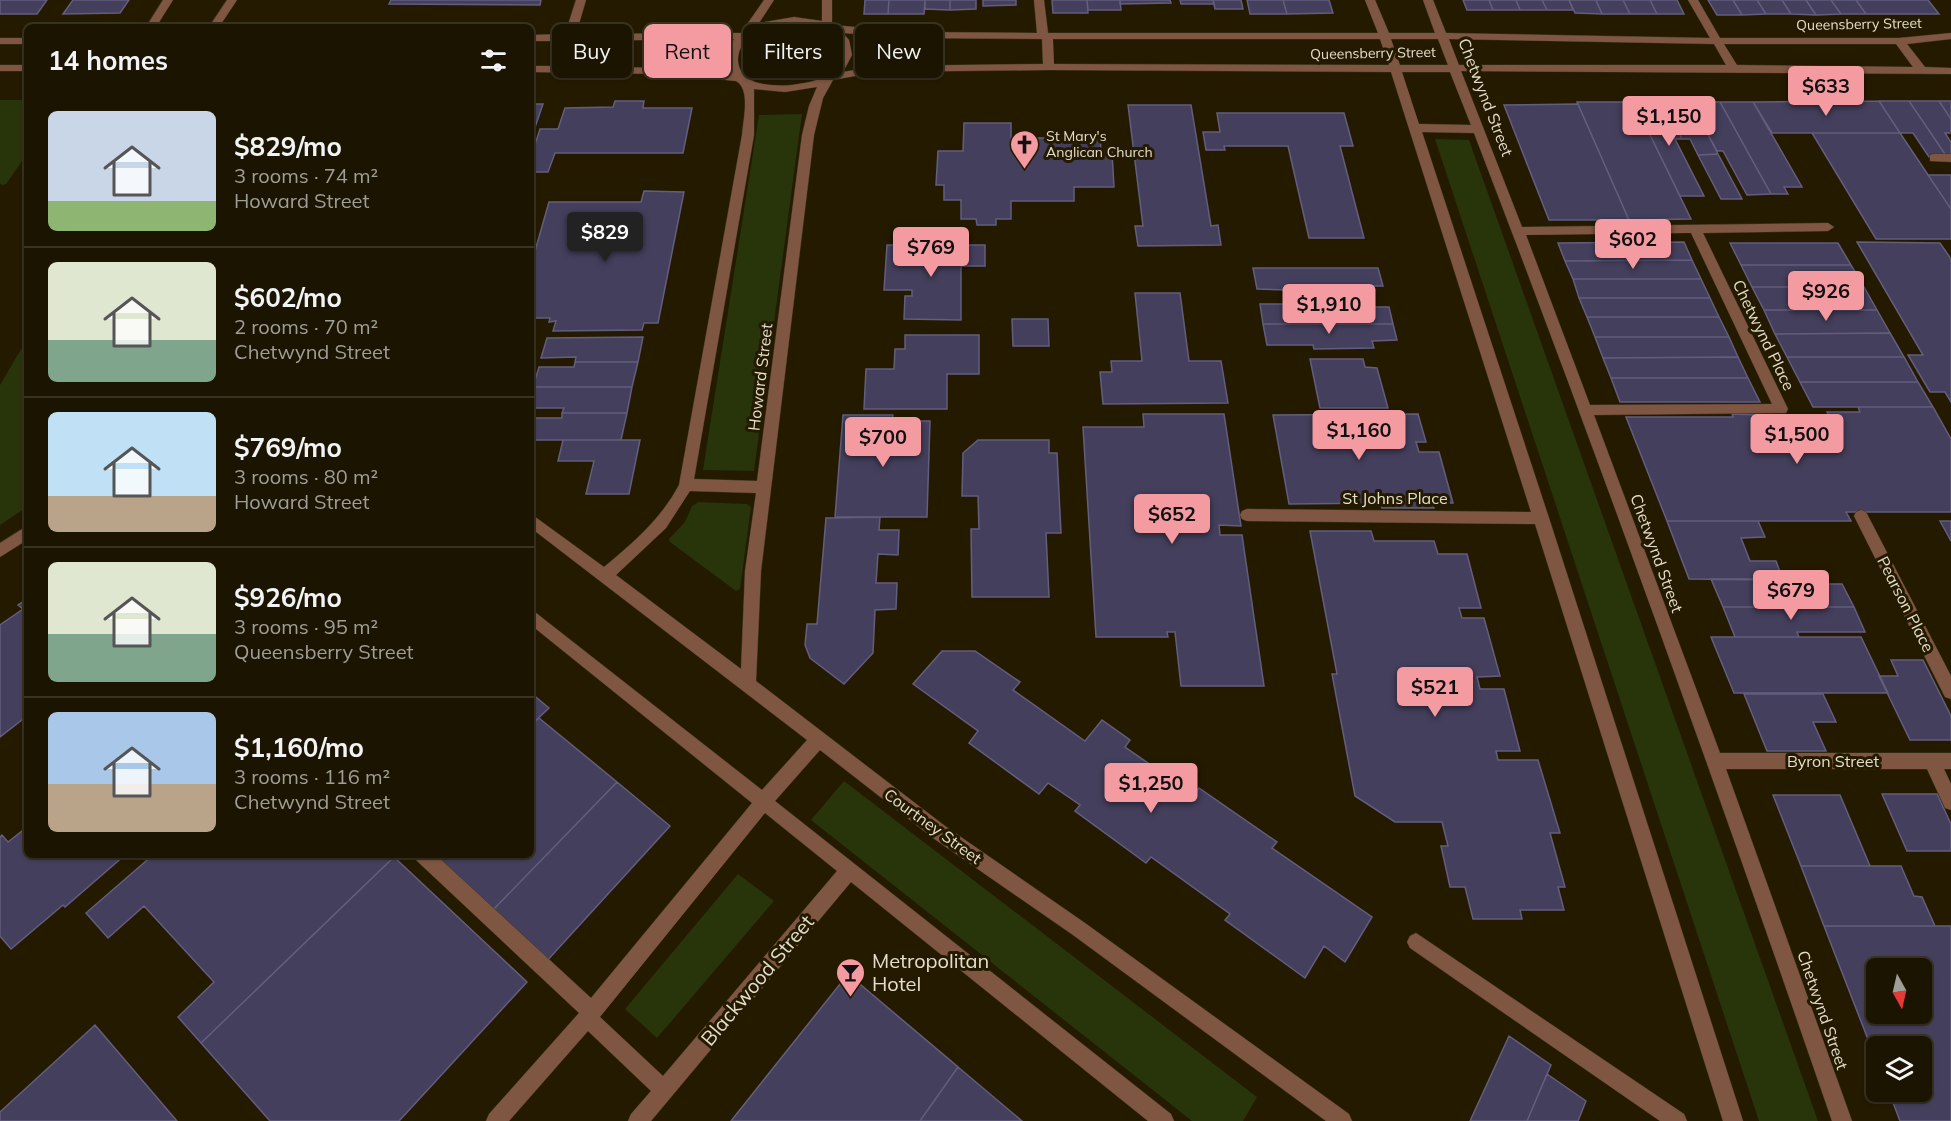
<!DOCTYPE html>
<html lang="en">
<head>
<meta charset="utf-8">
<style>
	body { margin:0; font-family:Mulish,sans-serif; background:#28210f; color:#f1f3f6; height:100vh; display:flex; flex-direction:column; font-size:22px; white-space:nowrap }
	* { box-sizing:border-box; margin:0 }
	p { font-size:20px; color:#a09e99 }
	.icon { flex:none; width:33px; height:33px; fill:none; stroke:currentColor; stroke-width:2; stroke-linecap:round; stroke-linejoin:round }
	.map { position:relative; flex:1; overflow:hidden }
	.sheet { position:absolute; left:24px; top:24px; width:510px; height:834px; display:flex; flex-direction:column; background:#1b1400; border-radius:9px; box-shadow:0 2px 4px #0004,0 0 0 2px #393322 }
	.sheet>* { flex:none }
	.top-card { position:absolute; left:552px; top:24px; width:570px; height:54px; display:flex; gap:12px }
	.needle { width:39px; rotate:172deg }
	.buttons { position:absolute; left:1866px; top:958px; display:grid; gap:12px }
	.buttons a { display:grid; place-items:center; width:66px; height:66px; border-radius:9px; background:#1b1400; box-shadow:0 2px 4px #0004,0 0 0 2px #393322; font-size:30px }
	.price { position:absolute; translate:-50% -51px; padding:0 14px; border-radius:6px; background:#f49aa1; color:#111; font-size:20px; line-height:39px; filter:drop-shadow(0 2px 3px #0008) }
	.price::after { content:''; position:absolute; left:50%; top:36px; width:18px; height:14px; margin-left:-9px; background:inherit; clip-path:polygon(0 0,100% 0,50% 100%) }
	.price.on { background:#222; color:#fff }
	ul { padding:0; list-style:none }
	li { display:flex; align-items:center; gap:18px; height:150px; padding:0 24px }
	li+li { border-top:2px solid #393322 }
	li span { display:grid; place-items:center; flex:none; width:168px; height:120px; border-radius:9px; color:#555 }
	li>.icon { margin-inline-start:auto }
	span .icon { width:72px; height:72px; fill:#fffc; stroke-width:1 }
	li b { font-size:26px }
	h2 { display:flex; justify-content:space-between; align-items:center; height:72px; padding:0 24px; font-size:26px }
	.chip { padding:0 21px; border-radius:9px; background:#1b1400; box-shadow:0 2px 4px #0004,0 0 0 2px #393322; font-size:21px; line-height:54px }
	.chip.on { background:#f49aa1; color:#111 }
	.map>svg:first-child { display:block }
	.green { fill:#28340a }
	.building { fill:#443f5c; stroke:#635e7d; stroke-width:1.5; fill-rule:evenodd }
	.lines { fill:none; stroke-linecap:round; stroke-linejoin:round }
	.minor-casing { stroke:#3f351d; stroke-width:1 }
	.minor { fill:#7f5641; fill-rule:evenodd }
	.labels { text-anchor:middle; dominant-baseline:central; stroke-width:6; stroke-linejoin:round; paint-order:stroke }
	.far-street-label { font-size:14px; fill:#e4decc; stroke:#241a00 }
	.far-poi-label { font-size:14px; fill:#e4decc; stroke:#241a00; text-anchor:start }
	.street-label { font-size:16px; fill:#e4decc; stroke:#241a00 }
	.near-poi-label { font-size:20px; fill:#e4decc; stroke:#241a00; text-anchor:start }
	.near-street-label { font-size:20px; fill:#e4decc; stroke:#241a00 }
</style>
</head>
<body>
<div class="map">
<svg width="1951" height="1121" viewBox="0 0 1951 1121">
	<rect width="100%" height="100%" fill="#241a00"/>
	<!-- green -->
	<path class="green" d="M0,100H27V154L6,184L2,185L0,183Z
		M802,114L754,471L703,470L759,115Z
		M1435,139L1469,140L1818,1121H1759Z
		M27,339V507L0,525V385Z
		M698,502L747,504L751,507L740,589L736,591L670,542L669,539L685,522L692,506Z
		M844,781L1257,1097L1243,1121H1192L811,820Z
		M738,874L774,901L657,1038L625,1009Z"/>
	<!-- building -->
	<path class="building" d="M0,0H47L37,14H0Z
		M73,0H129L120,13L63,14Z
		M391,0H541L540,5L389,4Z
		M865,0H889L888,14H864Z
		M889,0H925L924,14H888Z
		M925,0H950V10L925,9Z
		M950,0H976V9L950,10Z
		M983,0H1016V5L983,6Z
		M1052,0H1087L1088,13H1053Z
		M1087,0H1120L1121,10H1088Z
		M1120,0H1170L1171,3L1120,4Z
		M1180,0H1213L1214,4H1181Z
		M1213,0H1241L1243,9H1215Z
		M1247,0H1283L1287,14H1250Z
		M1283,0H1329L1333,13L1287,14Z
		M1463,0H1489L1493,10H1467Z
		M1489,0H1516L1520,10H1493Z
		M1516,0H1542L1547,10H1520Z
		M1542,0H1569L1573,10H1547Z
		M1569,0H1596L1602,14L1575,13Z
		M1596,0H1623L1630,14H1602Z
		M1623,0H1650L1657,14H1630Z
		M1650,0H1677L1684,14H1657Z
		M1708,0H1733L1742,15H1717Z
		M1733,0H1757L1766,14L1742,15Z
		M1757,0H1782L1791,14H1766Z
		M1782,0H1806L1816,15L1791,14Z
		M1806,0H1831L1841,14L1816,15Z
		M1831,0H1856L1866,14H1841Z
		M1856,0H1928L1939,14H1866Z
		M615,101H644L643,108H692L683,153H555L548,172H531V157L540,129H558L565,108L613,107Z
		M1879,101H1909L1947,157H1929L1913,133H1900Z
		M1879,101L1900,133H1772L1753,102Z
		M1909,101H1939L1951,119V133H1945L1951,142V157H1947Z
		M1939,101H1951V119Z
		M1577,102H1634L1691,219L1629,220Z
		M1634,102H1663L1682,139H1675L1704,196H1680Z
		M1663,102H1691L1718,154L1698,155L1690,139H1682Z
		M1691,102H1720L1771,194L1747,195L1723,151H1717Z
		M1720,102H1753L1802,187H1784L1788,194H1771Z
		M531,104H543L531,139Z
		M1578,104L1629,220H1549L1504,105Z
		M1128,105H1191L1211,226L1218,225L1221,245L1138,246L1135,226H1143Z
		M1217,113H1344L1353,146H1340L1364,238H1309L1288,146H1224L1225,150H1206L1203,132H1220Z
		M964,123H1011V138H1071V133H1100L1101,152H1112L1114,187H1074V201H1011V219H996V225H977L976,219H961V200H944V185H936L938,151H963Z
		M1812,133H1900L1951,209V239H1876Z
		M1718,154L1742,199H1721L1698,155Z
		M1928,175H1951V209Z
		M644,191L684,192L658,323H644L642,330L553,331L556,321L549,322L550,318H531V265L549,202H641Z
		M1684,242L1692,260L1565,261L1558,243Z
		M1857,242L1940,243L1951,259V402L1945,392H1930L1908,355H1923Z
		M1730,243H1838L1851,265H1741Z
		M887,245H985V266H961V320L904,319L905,296H912V290H884Z
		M1692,260L1701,279H1573L1565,261Z
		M1741,265H1851L1864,287H1752Z
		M1253,268H1378L1383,286H1358L1360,292L1257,289Z
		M1573,279H1701L1710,298H1579Z
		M1752,287H1864L1877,310H1764Z
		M1135,293H1180L1189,361H1221L1228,403L1103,404L1100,372H1112L1111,361H1142Z
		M1579,298H1710L1719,317H1587Z
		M1304,301H1362L1363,307H1389L1393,324H1263L1260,304H1304Z
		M1764,310H1877L1890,333L1775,334Z
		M1587,317H1719L1729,337H1595Z
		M1012,319H1048L1049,346H1013Z
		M1263,324H1393L1397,340L1372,341L1374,348L1314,349L1313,345H1267Z
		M1890,333L1904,357H1787L1775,334Z
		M905,335H979V374H947V409H864L866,369H894L895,349H905Z
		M643,337L638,362H575L576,357L541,358L547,338Z
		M1595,337H1729L1738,357L1603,358Z
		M1738,357L1748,378H1611L1603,358Z
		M1787,357H1904L1918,382H1800Z
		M1310,359H1363L1365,367L1377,368L1388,408H1320Z
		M575,362H638L632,387H533L539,367H574Z
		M1611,378H1748L1760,402H1620Z
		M1800,382H1918L1933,407H1813Z
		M533,387H632L627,413H562L564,408H531Z
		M1858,407H1933L1951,439V512H1846L1851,521H1667L1626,417H1733L1732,414L1759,415L1761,417L1831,420L1827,412H1860Z
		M562,413H627L621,440H531V418H562Z
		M1143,414H1224L1241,526L1219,525L1220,535H1242L1264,686H1181L1175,632H1167L1168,637H1096L1083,427H1144Z
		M1418,414L1426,442H1416L1419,452H1439L1453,503H1432L1434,508H1382L1380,503L1289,504L1273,415Z
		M843,415H893L892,421H930L927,517H835Z
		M563,440H640L629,494H586L594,461H558Z
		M978,440H1049V453H1057L1061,533H1046L1049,597H972L971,529H979L978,496H962L963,453Z
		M880,517L879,530H899L898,555L878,554L876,583H897L896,609L875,610L873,653L844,684L810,658L805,645L807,624H817L826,518Z
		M1667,521H1758L1765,537L1741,538L1750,561H1776L1783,580L1689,579Z
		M1940,521H1951V541Z
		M1310,531H1371L1374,541H1434L1438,554H1467L1481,608H1459L1462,618H1484L1500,676L1477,677L1480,689H1504L1520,751H1496L1498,760H1538L1560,833H1550L1565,887H1558L1564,910H1520L1522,919H1473L1465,887H1450L1441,846H1448L1442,822H1395L1355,796L1332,674H1337Z
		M1711,579H1774L1776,584H1842L1854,607H1723Z
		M27,599V716L0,737V625L23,609L18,605Z
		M1723,607H1854L1865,632H1797L1799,637H1735Z
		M1711,637H1861L1888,693H1734Z
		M942,651H975L1020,682L1013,690L1085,741L1102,720L1130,740L1125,747L1194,795L1199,788L1277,842L1272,848L1372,917L1345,962L1324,946L1305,978L1225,920L1230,914L1151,857L1146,863L1075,811L1080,805L1048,783L1039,794L969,743L978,731L913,684Z
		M1891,660H1923L1951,716V740H1910L1879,676H1898Z
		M531,693L549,708L531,725Z
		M1744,694H1823L1836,722H1813L1826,751H1767Z
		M539,718L617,782L491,912L429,855H531V725Z
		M617,782L670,826L545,963L491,912Z
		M1882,794H1937L1951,824V851H1907Z
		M1773,795H1840L1870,866H1801Z
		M27,827V855H125L65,907L63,905L11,949L0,936V837L2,835L8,842Z
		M153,855H396L201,1043L178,1017L214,982L144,906L108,938L86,913Z
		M394,857L527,982L399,1121H270L201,1043Z
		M1801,866H1901L1914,896L1922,897L1935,926H1824Z
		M1824,926H1951V1121H1900L1889,1092H1922V1047H1876V1060ZM1876,969H1922V1014H1876Z
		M848,974L958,1067L920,1121H731Z
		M95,1025L177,1121H0V1112Z
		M1509,1036L1551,1065L1527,1121H1470Z
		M958,1067L1022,1121H920Z
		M1547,1074L1586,1101L1578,1121H1527Z"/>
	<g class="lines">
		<defs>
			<path id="minor" d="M163,0H173L156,27H146Z
				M227,0H237L219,27H209Z
				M576,0H586L576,34L741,33L764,0H774L759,23L794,17L822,21V0H832V25L912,32L1037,33L1034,0H1044L1048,33H1378L1365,0H1375L1389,33H1435L1423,0H1433L1446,33L1710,38L1688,0H1698L1720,38H1899L1951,33V39L1907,44L1925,67L1951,68V74L1461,71L1522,227L1828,223L1834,227L1828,231L1703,233L1788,409L1786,413L1594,415L1720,753H1951V769H1944L1951,784V810L1945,808L1927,769H1726L1852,1121H1832C1718,790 1600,460 1474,133L1422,132L1549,518L1743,1121H1723L1535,524L1247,521L1242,519L1240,515L1242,511L1247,509L1531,512L1391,72L1049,70L877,72L833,80L823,98L814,135L761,571L756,681L945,826L1085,923L1349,1114L1352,1121H1326L1073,935L933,838L820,750L775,801L1171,1114L1174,1121H1148L851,882L651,1121H628L631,1114L651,1091L588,1031L509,1121H486L489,1114L579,1013L417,861L414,855H436L591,998L752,803L531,625V609L762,790L807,740L531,528V514L604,567C633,543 661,519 679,485L742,135C743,120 751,89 736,81L662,74L531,72V66H555L563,41H531V35L565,34ZM794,23C824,26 864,43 827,74C818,82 804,83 792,85C781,86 767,86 755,82C729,72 735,42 758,31C769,25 782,25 794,23ZM843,33L912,38L1042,39L1043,64L877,66L843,72L852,55L849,40ZM734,39C728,51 723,62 731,74L662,68L566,66L574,41ZM1053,39H1380L1389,65L1054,64ZM1391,39H1438L1448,65H1400ZM1449,39L1714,44L1726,65H1459ZM1724,44H1896L1913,67L1737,65ZM1402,72H1450L1471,125L1419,124ZM817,87L809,106L802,135L757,481L694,479L754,135V89L785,92ZM1691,233L1772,404L1590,405L1526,235ZM690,491L756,493L745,571L741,669L616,575L666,528ZM765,813L837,871L663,1076L600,1017Z
				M0,38H27V44H0Z
				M0,65H27V71H0Z
				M1934,154H1951V162L1930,161V155Z
				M1861,510L1866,512L1951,676V699L1945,697L1854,516L1856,512Z
				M27,526V540L0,557V543Z
				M1416,933L1684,1114L1687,1121H1660L1410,948L1407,942L1410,936Z"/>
		</defs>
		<!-- minor casing -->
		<use href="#minor" class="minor-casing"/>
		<!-- minor -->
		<use href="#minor" class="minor"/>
	</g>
	<!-- icons -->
	<defs>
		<symbol id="church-pin" viewBox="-11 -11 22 30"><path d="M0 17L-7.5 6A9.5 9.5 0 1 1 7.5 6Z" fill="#f49aa1" stroke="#241a00"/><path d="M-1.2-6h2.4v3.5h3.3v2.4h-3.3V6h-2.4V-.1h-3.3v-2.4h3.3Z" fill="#111"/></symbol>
		<symbol id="bar-pin" viewBox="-11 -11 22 30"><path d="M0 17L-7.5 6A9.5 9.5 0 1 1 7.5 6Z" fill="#f49aa1" stroke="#241a00"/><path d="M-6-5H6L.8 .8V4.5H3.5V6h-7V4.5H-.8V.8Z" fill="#111"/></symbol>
	</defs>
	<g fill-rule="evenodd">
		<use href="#church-pin" x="1008" y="128" width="33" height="45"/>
		<use href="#bar-pin" x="834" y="956" width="33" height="45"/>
	</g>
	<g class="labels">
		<!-- far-street labels -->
		<g class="far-street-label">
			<text transform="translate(1859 24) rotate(-1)">Queensberry Street</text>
			<text transform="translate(1373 53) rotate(-1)">Queensberry Street</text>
		</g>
		<!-- far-poi labels -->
		<g class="far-poi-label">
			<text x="1046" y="136">St Mary's<tspan x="1046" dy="16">Anglican Church</tspan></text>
		</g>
		<!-- street labels -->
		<g class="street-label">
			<text transform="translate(1486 97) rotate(69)">Chetwynd Street</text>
			<text transform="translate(1764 335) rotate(64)">Chetwynd Place</text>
			<text transform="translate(760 377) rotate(-83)">Howard Street</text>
			<text x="1395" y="498">St Johns Place</text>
			<text transform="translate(1657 553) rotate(70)">Chetwynd Street</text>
			<text transform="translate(1906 604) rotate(63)">Pearson Place</text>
			<text x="1833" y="761">Byron Street</text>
			<text transform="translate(933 826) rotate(36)">Courtney Street</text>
			<text transform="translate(1823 1010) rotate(71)">Chetwynd Street</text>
		</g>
		<!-- near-poi labels -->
		<g class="near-poi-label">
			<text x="872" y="960">Metropolitan<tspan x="872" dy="23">Hotel</tspan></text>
		</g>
		<!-- near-street labels -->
		<g class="near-street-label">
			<text transform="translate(757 980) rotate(-50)">Blackwood Street</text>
		</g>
	</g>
</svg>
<div class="buttons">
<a><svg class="needle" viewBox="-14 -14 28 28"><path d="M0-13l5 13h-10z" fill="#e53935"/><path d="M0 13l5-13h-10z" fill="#a09e99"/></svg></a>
<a><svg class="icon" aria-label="layers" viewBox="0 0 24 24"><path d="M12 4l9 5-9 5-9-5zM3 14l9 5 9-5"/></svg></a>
</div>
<b class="price" style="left:1826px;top:117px">$633</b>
<b class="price" style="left:1669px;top:147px">$1,150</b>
<b class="price on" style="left:605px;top:263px">$829</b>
<b class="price" style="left:1633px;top:270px">$602</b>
<b class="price" style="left:931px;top:278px">$769</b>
<b class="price" style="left:1826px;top:322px">$926</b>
<b class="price" style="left:1329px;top:335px">$1,910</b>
<b class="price" style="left:1359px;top:461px">$1,160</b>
<b class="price" style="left:1797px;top:465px">$1,500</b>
<b class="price" style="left:883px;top:468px">$700</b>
<b class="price" style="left:1172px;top:545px">$652</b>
<b class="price" style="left:1791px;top:621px">$679</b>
<b class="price" style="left:1435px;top:718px">$521</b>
<b class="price" style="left:1151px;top:814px">$1,250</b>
<div class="top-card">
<a class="chip">Buy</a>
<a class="chip on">Rent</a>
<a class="chip">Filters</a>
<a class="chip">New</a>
</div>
<section class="sheet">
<h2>14 homes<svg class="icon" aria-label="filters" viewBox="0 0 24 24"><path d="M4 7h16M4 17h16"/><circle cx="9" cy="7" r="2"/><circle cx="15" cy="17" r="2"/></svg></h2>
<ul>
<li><span style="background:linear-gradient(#c9d6e8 75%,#8fb573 0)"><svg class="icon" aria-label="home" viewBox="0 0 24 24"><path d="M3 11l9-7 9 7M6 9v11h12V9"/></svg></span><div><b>$829/mo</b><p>3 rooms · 74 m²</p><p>Howard Street</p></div></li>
<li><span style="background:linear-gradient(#dfe7d0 65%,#7fa58c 0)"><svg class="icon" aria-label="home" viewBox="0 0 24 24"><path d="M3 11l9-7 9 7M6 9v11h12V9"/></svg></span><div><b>$602/mo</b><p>2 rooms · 70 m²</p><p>Chetwynd Street</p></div></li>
<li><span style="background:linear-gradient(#bfe0f5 70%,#b9a48a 0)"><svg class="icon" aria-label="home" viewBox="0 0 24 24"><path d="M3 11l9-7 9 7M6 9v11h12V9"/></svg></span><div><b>$769/mo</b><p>3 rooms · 80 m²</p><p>Howard Street</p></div></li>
<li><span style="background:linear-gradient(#dfe7d0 60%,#7fa58c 0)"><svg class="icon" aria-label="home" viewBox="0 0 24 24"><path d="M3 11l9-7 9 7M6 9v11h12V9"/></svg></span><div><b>$926/mo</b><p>3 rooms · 95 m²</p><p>Queensberry Street</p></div></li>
<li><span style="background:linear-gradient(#a9c7e8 60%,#b9a48a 0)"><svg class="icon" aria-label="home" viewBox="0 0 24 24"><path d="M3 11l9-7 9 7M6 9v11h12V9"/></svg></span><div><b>$1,160/mo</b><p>3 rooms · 116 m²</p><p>Chetwynd Street</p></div></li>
</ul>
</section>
</div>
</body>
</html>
